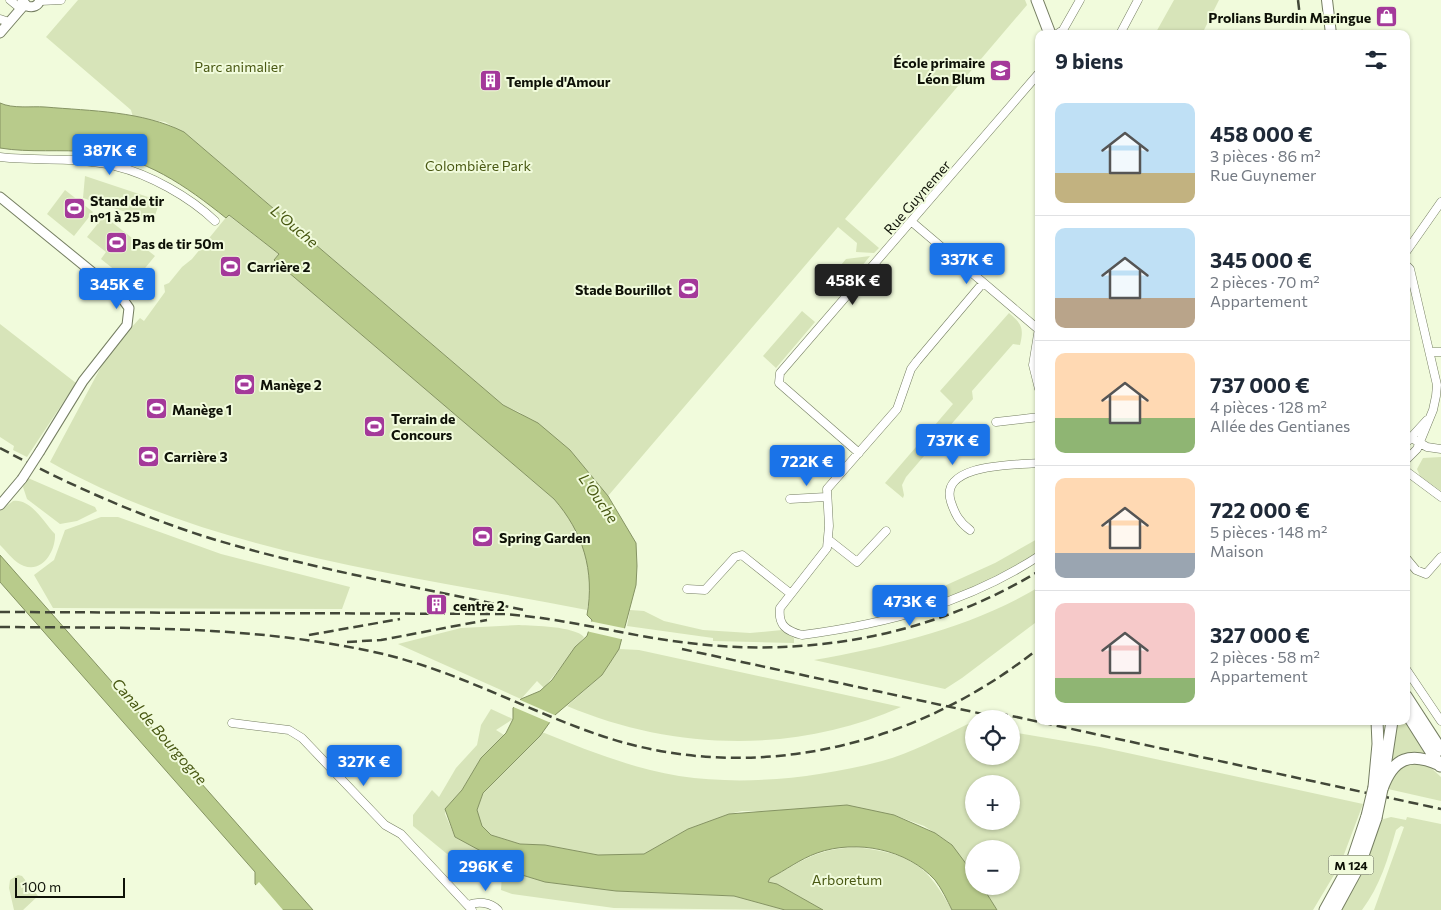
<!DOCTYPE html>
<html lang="fr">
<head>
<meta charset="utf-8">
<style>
	body { margin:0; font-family:Commissioner,sans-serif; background:#f6f6f7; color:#1f2937; height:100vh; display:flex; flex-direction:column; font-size:19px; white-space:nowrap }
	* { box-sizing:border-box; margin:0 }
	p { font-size:16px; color:#747a83 }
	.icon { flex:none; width:28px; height:28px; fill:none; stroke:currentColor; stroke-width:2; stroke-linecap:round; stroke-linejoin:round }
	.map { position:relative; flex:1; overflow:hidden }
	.details { position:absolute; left:1035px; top:30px; width:375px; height:695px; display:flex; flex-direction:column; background:#fff; border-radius:10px; box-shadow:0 1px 4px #0004 }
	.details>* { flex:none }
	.fabs { position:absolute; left:965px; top:710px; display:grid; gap:10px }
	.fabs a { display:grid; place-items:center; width:55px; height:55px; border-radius:50%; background:#fff; box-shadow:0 1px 4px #0004; font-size:25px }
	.scale { position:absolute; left:15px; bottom:12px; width:110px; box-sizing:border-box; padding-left:5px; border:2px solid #0e1107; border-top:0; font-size:14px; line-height:18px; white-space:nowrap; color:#0e1107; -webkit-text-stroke:4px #f1fbdc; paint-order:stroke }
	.price { position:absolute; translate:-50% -42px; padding:0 11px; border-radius:5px; background:#1a73e8; color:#fff; font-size:16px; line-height:32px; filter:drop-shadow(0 1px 2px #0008) }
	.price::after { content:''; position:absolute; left:50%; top:30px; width:15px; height:11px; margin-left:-8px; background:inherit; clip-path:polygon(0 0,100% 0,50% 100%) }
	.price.selected { background:#222; color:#fff }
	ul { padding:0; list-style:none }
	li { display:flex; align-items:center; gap:15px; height:125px; padding:0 20px }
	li+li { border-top:1px solid #e0e1e3 }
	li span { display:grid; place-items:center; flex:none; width:140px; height:100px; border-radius:10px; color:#555 }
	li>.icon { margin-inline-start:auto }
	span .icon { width:60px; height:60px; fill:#fffc; stroke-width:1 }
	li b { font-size:21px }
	h2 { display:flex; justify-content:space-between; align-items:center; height:60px; padding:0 20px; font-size:21px }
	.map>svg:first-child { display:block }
	.green { fill:#d7e4b9; fill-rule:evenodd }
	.water { fill:#b8cb8b; stroke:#859363 }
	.pier { fill:#f1fbdc }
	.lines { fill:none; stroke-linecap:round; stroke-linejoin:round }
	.minor-casing { stroke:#757e62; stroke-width:9 }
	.tertiary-casing { stroke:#757e62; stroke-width:11 }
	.secondary-casing { stroke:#757e62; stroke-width:12 }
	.primary-casing { stroke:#757e62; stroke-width:13 }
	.minor { stroke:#fff; stroke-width:8 }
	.tertiary { stroke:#fff; stroke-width:9 }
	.secondary { stroke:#fff; stroke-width:10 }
	.primary { stroke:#fff; stroke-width:11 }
	.rail { stroke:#424738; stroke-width:2.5; stroke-dasharray:10 5; stroke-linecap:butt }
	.tertiary-bridge-casing { stroke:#757e62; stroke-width:11; stroke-linecap:butt }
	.primary-bridge-casing { stroke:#757e62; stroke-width:13; stroke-linecap:butt }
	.tertiary-bridge { stroke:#fff; stroke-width:9 }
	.primary-bridge { stroke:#fff; stroke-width:11 }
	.labels { text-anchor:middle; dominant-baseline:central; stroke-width:4; stroke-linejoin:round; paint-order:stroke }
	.shield { fill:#f1fbdc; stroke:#525747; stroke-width:1 }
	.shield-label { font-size:12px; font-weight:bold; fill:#0e1107 }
	.poi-label { font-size:14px; font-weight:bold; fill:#0e1107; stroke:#f1fbdc; text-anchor:start }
	.park-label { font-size:14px; fill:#495813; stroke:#f1fbdc }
	.street-label { font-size:14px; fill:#0e1107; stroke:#f1fbdc }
	.water-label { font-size:15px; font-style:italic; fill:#475711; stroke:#f1fbdc }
</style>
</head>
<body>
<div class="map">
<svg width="1441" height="910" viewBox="0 0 1441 910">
	<rect width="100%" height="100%" fill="#f1fbdc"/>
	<!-- green -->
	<path class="green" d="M78,0H1025L1027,5L845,219L879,248L874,253L856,252L857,243L838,227L608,496L570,450L519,412L503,405L189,136L165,122L133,117L131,110L46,37Z
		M1174,0H1219L1202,34H1155Z
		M85,176L160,201L153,221L83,198Z
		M65,190L93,212L74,236L47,214Z
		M228,215L279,254L274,260L554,499C582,530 596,569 587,610C406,574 214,554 50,462L109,352L140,318L144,321L165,292L164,285L169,283L182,267L192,259Z
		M104,216L155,256L132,284L101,259L106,252L87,237Z
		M870,256L841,292L830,282V278L846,259Z
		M802,311L815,322L776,368L763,356Z
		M1009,313C1022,324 1024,328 1020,345L1013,344L972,391L973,399L906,477L902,485L904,495L903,498L885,483L953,404L940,391Z
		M0,324L76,383L27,457L13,450L14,446L0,437Z
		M1441,457V491L1420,476L1417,469L1423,458Z
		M28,478L95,507L97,511L77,521L60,524L27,499L23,487Z
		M13,501C31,498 44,523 55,534C56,550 43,573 24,566C15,563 7,552 0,545V511Z
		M101,517H118L221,554L350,587L342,609L53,608L34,575L54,560L65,530Z
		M1039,538V559L949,604L942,587L995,563Z
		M1039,587V620L962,678L945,689L814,660C892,646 970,628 1039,587Z
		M630,610L644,611L664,621L703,630L750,633L782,630L794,638V643L713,641V638L627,626Z
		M519,625C534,626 574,626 584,637L544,688L537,681L521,699L398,644L461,628Z
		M619,649L639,650L901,707C795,754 674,751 567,706L602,675Z
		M491,709L513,719L496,730L504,735L481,758L462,790L446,808L445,814L455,837L492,857L507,859L522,875L545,882L616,891L734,896L785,910L614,908L512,894L501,890L502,873L484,869L464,853L459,860L452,858L413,826V815L432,790L439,797L456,768L477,745L481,725Z
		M1396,721H1406L1431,755L1389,768Z
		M968,724L974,725V756H1011V732L1100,747L1363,804L1340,865L1313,910H997L982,886H1011V849H974V875L947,841L924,826L894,815L742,811L729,814L688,829L644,854L598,855L545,845L520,844L491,835L482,826L478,818L477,810L483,793L542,732C586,750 631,768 679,776C745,786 817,778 882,761C911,753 941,737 968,724ZM974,784H1011V821H974Z
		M1412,760L1429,766L1441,777V801L1388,789L1395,770Z
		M1391,817L1406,820L1407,817L1441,824V910H1374L1404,827L1401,826L1396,830C1388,859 1380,886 1362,910H1341L1368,857L1380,820Z
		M855,847C910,854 925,862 952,910H823L777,884L768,882L770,878C805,860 813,850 855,847Z
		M18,875L22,876L38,896L23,910H14L9,888L10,880Z"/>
	<!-- water -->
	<path class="water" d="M0,103C13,109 31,106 45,107C92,111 142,111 184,132L503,405L538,423L570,450L608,496L636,543L637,566L636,585L619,649L602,675L555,715L540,736L483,793L477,810L482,826L491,835L520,844L545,845L598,855L644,854L688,829L729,814L847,805L894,815L935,833L952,845L964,861L974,875V886H982L997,910H952C947,900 942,889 935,880C907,849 856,839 817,853C800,859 786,870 770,878L768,882L777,884L823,910H785L734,896L616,891L545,882L522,875L507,859L492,857L455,837L445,809L462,790L481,758L506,733L513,719V708L521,699L540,691L552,680L575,647L587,636L592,620L587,615C595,571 583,532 554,499L274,260L279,254L229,215L226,218C186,186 144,156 91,152C61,149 30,153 0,148Z
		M0,555L313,910H278L255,884V872L0,582Z"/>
	<!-- pier -->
	<path class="pier" d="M589,621L628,629L625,640L586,631Z
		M518,699L559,717L551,723L511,706Z
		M259,882L283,910H275L254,887Z"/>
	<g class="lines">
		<defs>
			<path id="minor" d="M10,0L21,9
				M40,1L61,0
				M0,19L9,22
				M1057,34L1063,30L1080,0
				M1120,34L1138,0
				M0,157C25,160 49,159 73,160C86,162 102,162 115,166C149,174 190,197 215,221
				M912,222L1038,329
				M1406,252L1441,202
				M982,284L917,361L911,369L897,409L827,489L829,526L827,548L780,608C778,625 786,631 802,635C886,624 967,603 1039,556
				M1039,328L1033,365L1039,389
				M1430,352H1441
				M996,422L1039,417
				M1415,440L1427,447L1441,449
				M1406,443L1427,420
				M859,453L779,383L780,373L1039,73
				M1406,460L1417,449L1433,410L1436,396L1437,385L1410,269L1406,265
				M1406,471L1441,497
				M790,499L826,497
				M970,530C959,522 955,514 951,502C938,463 1017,465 1039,463
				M829,540L857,562L886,531
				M1406,558L1416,570L1426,574L1441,557
				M687,589L705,590L735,557L742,555L791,594
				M1406,669L1441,721
				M232,723L289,730L302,738L385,825L401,834L472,910
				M468,905C478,901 490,902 498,910"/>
			<path id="tertiary" d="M22,0L27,6C33,8 38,6 40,0
				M0,33L25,4
				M0,197L119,294L129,308L127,325L83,381L40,451
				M0,505L22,479"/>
			<path id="secondary" d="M1327,0L1331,34"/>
			<path id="primary" d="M1037,0L1050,34
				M1406,696L1441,750
				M1406,712L1440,766
				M1383,780L1392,721
				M1374,787L1378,744L1377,721
				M1382,789C1393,758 1410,751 1440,765
				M1325,910L1352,861L1367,816
				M1335,910L1360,864L1376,818"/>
		</defs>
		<!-- minor casing -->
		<use href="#minor" class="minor-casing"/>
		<!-- tertiary casing -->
		<use href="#tertiary" class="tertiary-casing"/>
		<!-- secondary casing -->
		<use href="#secondary" class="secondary-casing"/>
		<!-- primary casing -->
		<use href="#primary" class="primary-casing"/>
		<!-- minor -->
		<use href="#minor" class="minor"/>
		<!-- tertiary -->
		<use href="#tertiary" class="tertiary"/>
		<!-- secondary -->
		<use href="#secondary" class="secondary"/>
		<!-- primary -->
		<use href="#primary" class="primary"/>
		<!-- rail -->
		<path class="rail" d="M1298,0L1302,34
			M0,448C69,485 141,517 216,540C317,570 421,588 524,610
			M0,612L505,614C569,619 627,636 689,643C810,658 934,635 1039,571
			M0,627C126,628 250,625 374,652C454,669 523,709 599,735C751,787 916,747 1039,648
			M309,635L400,619
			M347,642L381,640L487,620
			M682,649L1006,719
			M998,713L1441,809"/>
		<defs>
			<path id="tertiary-bridge" d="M22,479L40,451"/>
			<path id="primary-bridge" d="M1367,816L1374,787
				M1376,818L1382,789"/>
		</defs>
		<!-- tertiary-bridge casing -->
		<use href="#tertiary-bridge" class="tertiary-bridge-casing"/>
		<!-- primary-bridge casing -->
		<use href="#primary-bridge" class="primary-bridge-casing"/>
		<!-- tertiary-bridge -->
		<use href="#tertiary-bridge" class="tertiary-bridge"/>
		<!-- primary-bridge -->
		<use href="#primary-bridge" class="primary-bridge"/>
	</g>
	<!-- icons -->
	<defs>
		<symbol id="shop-square" viewBox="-11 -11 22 22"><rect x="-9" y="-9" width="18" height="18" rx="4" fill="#a4399a" stroke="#f1fbdc"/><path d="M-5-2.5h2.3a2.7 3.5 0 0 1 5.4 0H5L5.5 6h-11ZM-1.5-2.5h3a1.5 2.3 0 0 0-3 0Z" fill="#fff"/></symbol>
		<symbol id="school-square" viewBox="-11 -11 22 22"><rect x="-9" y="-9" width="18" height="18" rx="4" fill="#a4399a" stroke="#f1fbdc"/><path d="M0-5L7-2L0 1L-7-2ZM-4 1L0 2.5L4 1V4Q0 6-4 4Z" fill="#fff"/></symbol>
		<symbol id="building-square" viewBox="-11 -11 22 22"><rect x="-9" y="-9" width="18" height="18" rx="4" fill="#a4399a" stroke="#f1fbdc"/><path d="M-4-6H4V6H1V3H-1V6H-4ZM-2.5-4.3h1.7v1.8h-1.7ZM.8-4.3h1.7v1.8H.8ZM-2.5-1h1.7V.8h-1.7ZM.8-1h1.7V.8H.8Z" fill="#fff"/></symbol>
		<symbol id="stadium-square" viewBox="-11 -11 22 22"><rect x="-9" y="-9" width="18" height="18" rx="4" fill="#a4399a" stroke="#f1fbdc"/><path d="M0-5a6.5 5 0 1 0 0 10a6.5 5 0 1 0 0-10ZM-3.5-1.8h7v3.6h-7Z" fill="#fff"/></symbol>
	</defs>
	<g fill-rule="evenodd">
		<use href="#shop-square" x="1374" y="4" width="25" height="25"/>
		<use href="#school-square" x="988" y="58" width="25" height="25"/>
		<use href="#building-square" x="478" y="68" width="25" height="25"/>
		<use href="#stadium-square" x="62" y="196" width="25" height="25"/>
		<use href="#stadium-square" x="104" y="230" width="25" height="25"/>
		<use href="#stadium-square" x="218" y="254" width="25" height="25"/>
		<use href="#stadium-square" x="676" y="276" width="25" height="25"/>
		<use href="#stadium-square" x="232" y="372" width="25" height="25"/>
		<use href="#stadium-square" x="144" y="396" width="25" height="25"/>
		<use href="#stadium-square" x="362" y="414" width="25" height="25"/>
		<use href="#stadium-square" x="136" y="444" width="25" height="25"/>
		<use href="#stadium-square" x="470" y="524" width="25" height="25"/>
		<use href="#building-square" x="424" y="592" width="25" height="25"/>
	</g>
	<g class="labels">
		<!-- shield labels -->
		<rect class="shield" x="1328.5" y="855.5" width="45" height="19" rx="4"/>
		<g class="shield-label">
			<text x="1351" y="865">M 124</text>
		</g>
		<!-- poi labels -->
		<g class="poi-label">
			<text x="1371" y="17" text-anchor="end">Prolians Burdin Maringue</text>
			<text x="985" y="62" text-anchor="end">École primaire<tspan x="985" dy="16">Léon Blum</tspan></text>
			<text x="506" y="81">Temple d'Amour</text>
			<text x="90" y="200">Stand de tir<tspan x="90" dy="16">n°1 à 25 m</tspan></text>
			<text x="132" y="243">Pas de tir 50m</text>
			<text x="247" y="266">Carrière 2</text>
			<text x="672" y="289" text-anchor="end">Stade Bourillot</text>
			<text x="260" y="384">Manège 2</text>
			<text x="172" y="409">Manège 1</text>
			<text x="391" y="418">Terrain de<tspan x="391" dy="16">Concours</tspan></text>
			<text x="164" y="456">Carrière 3</text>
			<text x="499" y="537">Spring Garden</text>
			<text x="453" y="605">centre 2</text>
		</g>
		<!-- park labels -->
		<g class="park-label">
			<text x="239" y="66">Parc animalier</text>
			<text x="478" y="165">Colombière Park</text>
			<text x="847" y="879">Arboretum</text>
		</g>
		<!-- street labels -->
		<g class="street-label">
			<text transform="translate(917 197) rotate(-49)">Rue Guynemer</text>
		</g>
		<!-- water labels -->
		<g class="water-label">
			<text transform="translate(295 226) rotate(40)">L'Ouche</text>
			<text transform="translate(599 498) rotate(55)">L'Ouche</text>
			<text transform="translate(160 731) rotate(49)">Canal de Bourgogne</text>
		</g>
	</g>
</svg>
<div class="fabs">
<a><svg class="icon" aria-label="locate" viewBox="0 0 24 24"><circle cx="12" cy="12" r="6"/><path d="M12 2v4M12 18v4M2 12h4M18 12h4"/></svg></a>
<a>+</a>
<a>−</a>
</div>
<div class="scale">100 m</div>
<b class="price" style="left:110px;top:176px">387K €</b>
<b class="price" style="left:967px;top:285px">337K €</b>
<b class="price selected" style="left:853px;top:306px">458K €</b>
<b class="price" style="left:117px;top:310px">345K €</b>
<b class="price" style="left:953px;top:466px">737K €</b>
<b class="price" style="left:807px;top:487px">722K €</b>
<b class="price" style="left:910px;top:627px">473K €</b>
<b class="price" style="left:364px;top:787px">327K €</b>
<b class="price" style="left:486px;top:892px">296K €</b>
<section class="details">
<h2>9 biens<svg class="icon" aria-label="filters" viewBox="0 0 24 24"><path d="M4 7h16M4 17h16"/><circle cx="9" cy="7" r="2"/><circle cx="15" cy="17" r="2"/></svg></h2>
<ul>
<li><span style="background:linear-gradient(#bfe0f5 70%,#c2b280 0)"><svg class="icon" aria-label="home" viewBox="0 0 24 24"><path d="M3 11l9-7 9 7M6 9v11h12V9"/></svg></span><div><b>458 000 €</b><p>3 pièces · 86 m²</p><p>Rue Guynemer</p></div></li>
<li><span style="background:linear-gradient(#bfe0f5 70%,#b9a48a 0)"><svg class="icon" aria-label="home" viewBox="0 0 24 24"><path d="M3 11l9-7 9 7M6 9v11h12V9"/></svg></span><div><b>345 000 €</b><p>2 pièces · 70 m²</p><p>Appartement</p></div></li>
<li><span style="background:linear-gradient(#ffd9b3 65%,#8fb573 0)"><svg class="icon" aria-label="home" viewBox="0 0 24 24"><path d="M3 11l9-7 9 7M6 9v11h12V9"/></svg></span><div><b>737 000 €</b><p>4 pièces · 128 m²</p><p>Allée des Gentianes</p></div></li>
<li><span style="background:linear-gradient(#ffd9b3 75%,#9aa5b1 0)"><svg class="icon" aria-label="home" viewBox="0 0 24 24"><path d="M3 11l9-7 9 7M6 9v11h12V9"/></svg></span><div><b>722 000 €</b><p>5 pièces · 148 m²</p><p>Maison</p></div></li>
<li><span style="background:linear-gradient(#f6c9c9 75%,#8fb573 0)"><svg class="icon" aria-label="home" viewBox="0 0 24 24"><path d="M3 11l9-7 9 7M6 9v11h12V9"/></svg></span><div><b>327 000 €</b><p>2 pièces · 58 m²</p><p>Appartement</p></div></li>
</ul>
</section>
</div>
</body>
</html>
